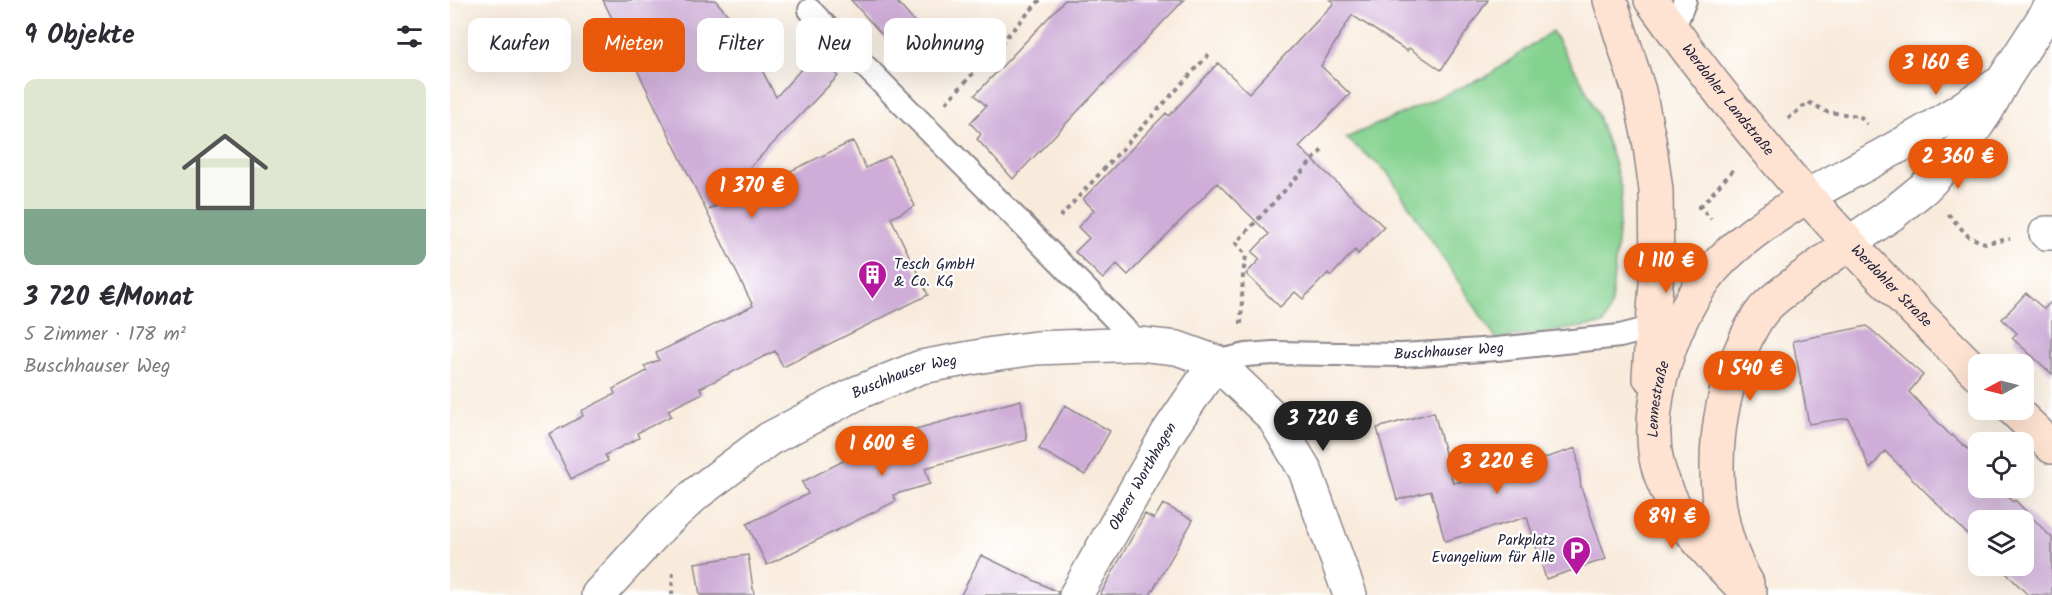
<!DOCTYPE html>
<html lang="de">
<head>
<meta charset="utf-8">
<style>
	body { margin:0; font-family:Kalam,sans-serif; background:#f2f2f3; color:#2b2b33; height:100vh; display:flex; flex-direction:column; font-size:22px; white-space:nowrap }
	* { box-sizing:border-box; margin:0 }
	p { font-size:20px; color:#7c7c81 }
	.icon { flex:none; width:33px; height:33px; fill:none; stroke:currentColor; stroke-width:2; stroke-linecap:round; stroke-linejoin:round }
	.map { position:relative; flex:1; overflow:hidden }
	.sheet { display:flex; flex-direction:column; background:#fff; width:450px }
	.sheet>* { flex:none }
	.top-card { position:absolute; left:18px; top:18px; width:570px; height:54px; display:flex; gap:12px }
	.needle { width:39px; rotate:263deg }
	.fabs { position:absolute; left:1518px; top:354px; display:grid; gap:12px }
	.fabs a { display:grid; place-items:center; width:66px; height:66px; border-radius:12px; background:#fff; box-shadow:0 6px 24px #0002; font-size:30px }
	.price { position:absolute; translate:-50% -51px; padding:0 14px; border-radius:21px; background:#ea580c; color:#fff; font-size:20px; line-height:39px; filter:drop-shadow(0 2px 3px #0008) }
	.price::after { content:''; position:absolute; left:50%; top:36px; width:18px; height:14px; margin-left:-9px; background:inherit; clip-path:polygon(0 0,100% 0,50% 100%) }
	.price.current { background:#222; color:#fff }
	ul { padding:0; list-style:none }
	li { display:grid; align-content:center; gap:12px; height:318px; padding:0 24px }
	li+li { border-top:2px solid #e1e1e2 }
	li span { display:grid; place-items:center; height:186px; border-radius:12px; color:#555 }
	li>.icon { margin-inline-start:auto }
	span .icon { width:108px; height:108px; fill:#fffc; stroke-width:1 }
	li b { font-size:26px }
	h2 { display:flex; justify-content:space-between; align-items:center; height:72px; padding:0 24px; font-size:26px }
	.chip { padding:0 21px; border-radius:12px; background:#fff; box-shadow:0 6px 24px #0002; font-size:21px; line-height:54px }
	.chip.current { background:#ea580c; color:#fff }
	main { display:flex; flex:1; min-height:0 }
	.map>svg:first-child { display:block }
	.green { fill:#85d290; stroke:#547a66; stroke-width:1.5 }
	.building { fill:#cfadd8 }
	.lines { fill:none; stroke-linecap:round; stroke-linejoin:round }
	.lane-casing { stroke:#8d868b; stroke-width:26 }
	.street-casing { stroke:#8d868b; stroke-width:36 }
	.secondary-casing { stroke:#8d868b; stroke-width:36 }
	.path { stroke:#8d868b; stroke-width:4; stroke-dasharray:4.5 4.5; stroke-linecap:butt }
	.lane { stroke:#fff; stroke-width:22 }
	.street { stroke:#fff; stroke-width:33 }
	.secondary { stroke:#fee3d2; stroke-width:33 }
	.labels { text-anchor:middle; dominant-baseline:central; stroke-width:4.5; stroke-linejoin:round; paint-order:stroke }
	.street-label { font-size:15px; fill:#22223b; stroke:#fff }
	.poi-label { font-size:15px; fill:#22223b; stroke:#fff; text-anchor:start }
</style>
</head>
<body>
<main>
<section class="sheet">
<h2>9 Objekte<svg class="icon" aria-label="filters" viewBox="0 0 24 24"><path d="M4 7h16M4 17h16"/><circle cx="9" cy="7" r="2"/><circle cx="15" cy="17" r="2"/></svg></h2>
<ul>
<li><span style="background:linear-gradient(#dfe7d0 70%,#7fa58c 0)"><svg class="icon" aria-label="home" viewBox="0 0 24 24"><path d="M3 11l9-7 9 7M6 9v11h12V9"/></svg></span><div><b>3 720 €/Monat</b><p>5 Zimmer · 178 m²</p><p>Buschhauser Weg</p></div></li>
</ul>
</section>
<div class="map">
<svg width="1602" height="595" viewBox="0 0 1602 595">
	<rect width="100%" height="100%" fill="#fff"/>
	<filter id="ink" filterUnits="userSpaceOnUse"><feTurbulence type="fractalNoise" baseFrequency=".0167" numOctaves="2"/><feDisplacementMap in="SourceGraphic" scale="12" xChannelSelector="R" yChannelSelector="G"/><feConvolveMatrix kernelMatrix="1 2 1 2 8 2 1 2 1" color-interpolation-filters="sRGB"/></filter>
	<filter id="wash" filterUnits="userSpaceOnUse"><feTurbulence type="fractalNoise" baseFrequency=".008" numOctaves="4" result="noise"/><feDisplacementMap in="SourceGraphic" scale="24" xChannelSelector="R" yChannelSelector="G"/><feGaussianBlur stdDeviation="1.35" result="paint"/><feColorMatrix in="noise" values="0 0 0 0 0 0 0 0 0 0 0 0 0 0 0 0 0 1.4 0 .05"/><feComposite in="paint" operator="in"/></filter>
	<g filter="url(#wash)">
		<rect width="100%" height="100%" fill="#f8ebdb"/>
		<!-- green -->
		<path class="green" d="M1102,31L1134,85L1148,116L1164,162L1172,192L1161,305L1154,324L1046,339L937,172L896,138L1037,76Z"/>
		<g id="blocks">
			<!-- building -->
			<path class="building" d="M153,0H265L291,30L326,97L365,54L388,76L259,210L403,141L416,168L440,156L465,206L441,218L478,295L333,367L325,351L250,388L253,393L218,410L221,416L187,433L189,438L155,455L158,461L121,479L99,434L133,416L131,411L165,394L163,389L197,371L194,366L209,360L206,353L303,306Z
				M401,0H445L469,27L445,49Z
				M615,0H734L563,179L527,139L531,134L520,123L536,106L525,95Z
				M880,0H1038L991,70L959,48L957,51L902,15L871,66L900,94L849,147L934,227L908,254L905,250L881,276L878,273L853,299L845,292L830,307L796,274L810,259L802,252L819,234L767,183L678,275L667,264L653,279L625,252L639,238L628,227L644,210L633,199L716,113L719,116L768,63L799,93L884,3Z
				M1576,293L1594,309L1602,301V374L1562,338L1567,333L1552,319Z
				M1417,326L1473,375L1459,392L1501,436L1502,435L1528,458V488H1549L1563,502L1565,500L1602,538V595H1578L1549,566H1574V520H1528V545L1435,451L1420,469L1398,418L1359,424L1343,341Z
				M571,400L577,440L475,468L480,484L443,495L446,501L317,565L297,524L358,494L352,482L444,435Z
				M615,405L660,431L635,475L589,449Z
				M984,412L1003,483L1042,475L1126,448L1131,487L1156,559L1096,579L1077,517L995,541L981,491L947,500L927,428Z
				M713,504L743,520L700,595H650L695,514L704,519Z
				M298,555L304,595H250L245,563Z
				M531,555L608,592L607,595H511Z"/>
		</g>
	</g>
	<g filter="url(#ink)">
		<use href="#blocks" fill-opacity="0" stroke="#8d868b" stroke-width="1.5"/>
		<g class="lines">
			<defs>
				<g id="lane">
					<path d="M360,10C469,122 581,231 689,344"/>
					<path d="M1223,30L1235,0"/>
					<path id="s1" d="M766,362L796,355L823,353L952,355L1047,349L1170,336L1201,328"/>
				</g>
				<g id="street">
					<path d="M1357,196C1421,161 1486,129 1545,86"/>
					<path d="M1596,233H1602"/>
					<path d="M1399,243L1442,214L1474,188L1494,167L1517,140L1537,110L1554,79L1602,5"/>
					<path id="s2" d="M148,595L211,526L247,493L319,439L409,392L471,367L543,354L586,348L689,344L727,348L766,362L823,417L855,470L900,595"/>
					<path id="s3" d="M626,595L717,434L766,362"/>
				</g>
				<g id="secondary">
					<path d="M1160,0L1189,91L1199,139L1206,190L1207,270L1199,376"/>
					<path id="s4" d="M1201,0C1262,85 1329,168 1400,244C1442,289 1485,331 1528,374"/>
					<path d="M1564,410L1602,447"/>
					<path d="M1297,583C1256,516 1260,420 1291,350C1297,336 1305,318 1316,307C1324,298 1335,291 1344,284C1362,270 1381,257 1399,243"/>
					<path id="s5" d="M1300,595C1273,568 1246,543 1226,509C1219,496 1211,479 1207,463C1194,402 1224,315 1264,268C1291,238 1324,218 1357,196"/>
				</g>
			</defs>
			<!-- lane casing -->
			<use href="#lane" class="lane-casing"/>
			<!-- street casing -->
			<use href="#street" class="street-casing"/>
			<!-- secondary casing -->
			<use href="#secondary" class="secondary-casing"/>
			<!-- path -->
			<path class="path" d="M496,103L590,0
				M1338,119L1358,102L1377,112L1410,116L1417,124
				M1247,207H1250L1261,219
				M1250,207L1284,169
				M1498,214L1519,237L1535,243L1560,239
				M610,217L761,52
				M791,324L793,274L796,256L786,243L875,147
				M222,595L223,570"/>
			<!-- lane -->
			<use href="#lane" class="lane"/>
			<!-- street -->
			<use href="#street" class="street"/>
			<!-- secondary -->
			<use href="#secondary" class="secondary"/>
		</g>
	</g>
	<!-- icons -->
	<defs>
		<symbol id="building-pin" viewBox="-11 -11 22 30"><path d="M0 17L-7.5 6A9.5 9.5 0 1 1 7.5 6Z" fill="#b5179e" stroke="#fff"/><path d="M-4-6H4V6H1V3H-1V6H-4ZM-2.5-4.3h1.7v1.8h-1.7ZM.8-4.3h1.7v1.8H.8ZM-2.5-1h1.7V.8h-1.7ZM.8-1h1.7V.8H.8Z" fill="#fff"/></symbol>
		<symbol id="parking-pin" viewBox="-11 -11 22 30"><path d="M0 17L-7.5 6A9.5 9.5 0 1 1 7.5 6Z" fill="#b5179e" stroke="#fff"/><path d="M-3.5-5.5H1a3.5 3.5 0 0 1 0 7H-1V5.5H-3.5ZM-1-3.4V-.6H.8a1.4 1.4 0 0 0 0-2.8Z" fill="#fff"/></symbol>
	</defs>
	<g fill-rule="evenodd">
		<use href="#building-pin" x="406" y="258" width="33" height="45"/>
		<use href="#parking-pin" x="1110" y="534" width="33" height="45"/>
	</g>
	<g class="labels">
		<!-- street labels -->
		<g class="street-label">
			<text stroke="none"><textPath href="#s4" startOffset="126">Werdohler Landstraße</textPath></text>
			<text stroke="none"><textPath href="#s4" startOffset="374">Werdohler Straße</textPath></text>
			<text stroke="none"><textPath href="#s1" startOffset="234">Buschhauser Weg</textPath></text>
			<text stroke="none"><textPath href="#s2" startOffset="382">Buschhauser Weg</textPath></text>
			<text stroke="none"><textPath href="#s5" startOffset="228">Lennestraße</textPath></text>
			<text stroke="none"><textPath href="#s3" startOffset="136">Oberer Worthhagen</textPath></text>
		</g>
		<!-- poi labels -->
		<g class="poi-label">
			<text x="444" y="265">Tesch GmbH<tspan x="444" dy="17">&amp; Co. KG</tspan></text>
			<text x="1105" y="541" text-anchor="end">Parkplatz<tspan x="1105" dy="17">Evangelium für Alle</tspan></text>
		</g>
	</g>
</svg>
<div class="fabs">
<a><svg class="needle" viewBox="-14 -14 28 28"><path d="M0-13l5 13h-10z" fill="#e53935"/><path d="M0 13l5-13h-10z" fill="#7c7c81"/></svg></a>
<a><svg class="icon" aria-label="locate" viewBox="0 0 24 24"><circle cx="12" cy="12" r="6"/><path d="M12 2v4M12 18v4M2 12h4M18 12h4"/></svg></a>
<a><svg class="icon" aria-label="layers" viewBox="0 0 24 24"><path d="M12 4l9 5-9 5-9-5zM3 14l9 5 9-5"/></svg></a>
</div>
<b class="price" style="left:1486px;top:96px">3 160 €</b>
<b class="price" style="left:1508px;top:190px">2 360 €</b>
<b class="price" style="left:302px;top:219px">1 370 €</b>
<b class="price" style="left:1216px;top:294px">1 110 €</b>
<b class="price" style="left:1300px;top:402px">1 540 €</b>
<b class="price current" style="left:873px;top:452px">3 720 €</b>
<b class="price" style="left:432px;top:477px">1 600 €</b>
<b class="price" style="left:1047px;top:495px">3 220 €</b>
<b class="price" style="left:1222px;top:550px">891 €</b>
<div class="top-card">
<a class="chip">Kaufen</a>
<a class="chip current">Mieten</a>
<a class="chip">Filter</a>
<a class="chip">Neu</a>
<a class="chip">Wohnung</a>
</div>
</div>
</main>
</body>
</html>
